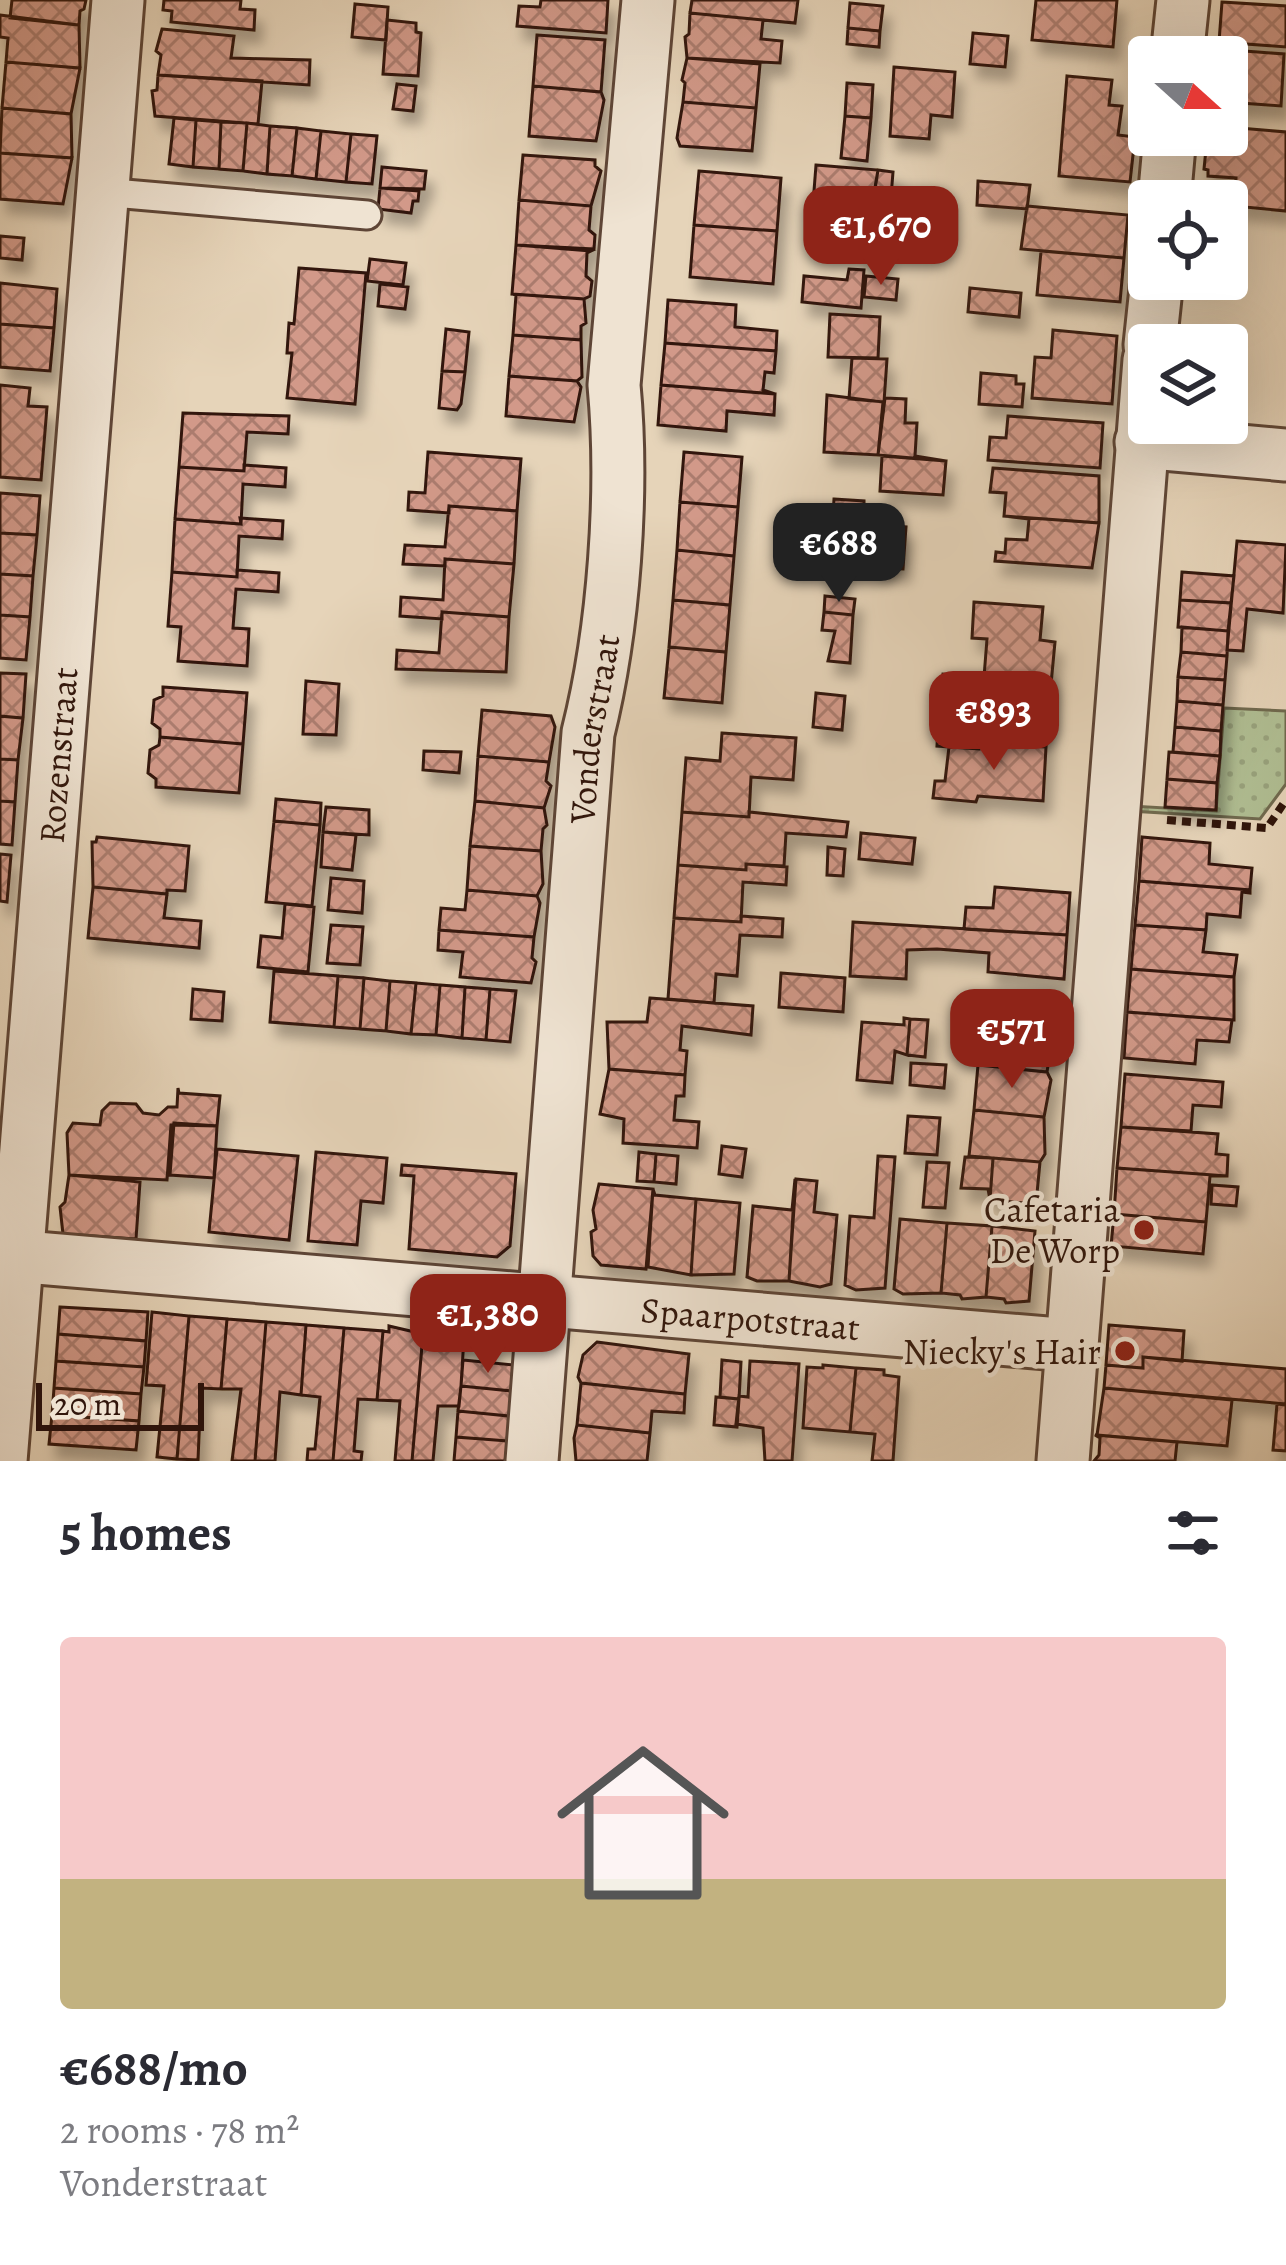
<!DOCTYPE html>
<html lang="en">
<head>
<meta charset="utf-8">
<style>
	body { margin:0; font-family:Alegreya,serif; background:#f2f2f3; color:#2b2b33; height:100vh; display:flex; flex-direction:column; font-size:45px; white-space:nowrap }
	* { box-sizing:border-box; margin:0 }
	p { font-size:39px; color:#7c7c81 }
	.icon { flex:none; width:66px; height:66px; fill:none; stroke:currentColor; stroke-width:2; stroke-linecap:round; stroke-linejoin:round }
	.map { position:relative; height:1461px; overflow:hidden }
	.drawer { display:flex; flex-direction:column; background:#fff; flex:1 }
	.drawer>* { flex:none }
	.needle { width:78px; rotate:111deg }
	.controls { position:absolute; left:1128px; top:36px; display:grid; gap:24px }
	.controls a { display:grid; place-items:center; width:120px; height:120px; border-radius:12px; background:#fff; box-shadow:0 12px 48px #0002; font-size:60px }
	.scale { position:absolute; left:36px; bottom:30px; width:168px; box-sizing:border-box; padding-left:12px; border:6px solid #30150b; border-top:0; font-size:33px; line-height:42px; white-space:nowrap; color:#30150b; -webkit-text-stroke:9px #efe3d2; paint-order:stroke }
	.price { position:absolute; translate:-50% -102px; padding:0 27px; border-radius:24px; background:#8f2418; color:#fff; font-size:39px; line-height:78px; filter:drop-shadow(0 3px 6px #0008) }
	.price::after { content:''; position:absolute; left:50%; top:72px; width:36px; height:27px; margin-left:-18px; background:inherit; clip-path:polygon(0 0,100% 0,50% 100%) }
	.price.current { background:#222; color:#fff }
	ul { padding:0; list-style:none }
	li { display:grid; align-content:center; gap:24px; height:636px; padding:0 60px }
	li+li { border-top:3px solid #e1e1e2 }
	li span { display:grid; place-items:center; height:372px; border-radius:12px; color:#555 }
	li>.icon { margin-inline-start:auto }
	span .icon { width:216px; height:216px; fill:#fffc; stroke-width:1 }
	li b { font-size:51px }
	h2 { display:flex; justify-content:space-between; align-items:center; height:144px; padding:0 60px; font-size:51px }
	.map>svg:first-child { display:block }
	.grass { fill:url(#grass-dots); stroke:#706a4f; stroke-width:3 }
	.building { fill:url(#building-cross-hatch); stroke:#30150b; stroke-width:3; filter:url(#shadow) }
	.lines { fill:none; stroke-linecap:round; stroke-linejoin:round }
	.service-casing { stroke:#5e4536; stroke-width:33 }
	.minor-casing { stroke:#5e4536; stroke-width:57 }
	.path { stroke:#30150b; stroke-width:8; stroke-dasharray:9 6; stroke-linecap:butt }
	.service { stroke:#efe3d2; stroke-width:27 }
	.minor { stroke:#efe3d2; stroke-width:51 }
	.poi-dot { fill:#8f2418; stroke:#efe3d2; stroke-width:4.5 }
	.labels { text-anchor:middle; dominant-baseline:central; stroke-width:9; stroke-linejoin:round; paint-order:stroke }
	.street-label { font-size:36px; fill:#30150b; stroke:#efe3d2 }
	.poi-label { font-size:36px; fill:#30150b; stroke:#efe3d2; text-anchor:end }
</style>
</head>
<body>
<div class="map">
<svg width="1286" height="1461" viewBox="0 0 1286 1461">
	<defs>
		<pattern id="grass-dots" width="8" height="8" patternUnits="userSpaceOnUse" patternTransform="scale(3)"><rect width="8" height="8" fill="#b0be93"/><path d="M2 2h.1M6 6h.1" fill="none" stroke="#98a27d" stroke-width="1.8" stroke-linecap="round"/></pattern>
		<pattern id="building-cross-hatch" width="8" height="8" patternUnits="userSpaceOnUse" patternTransform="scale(3)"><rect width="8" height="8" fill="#d29989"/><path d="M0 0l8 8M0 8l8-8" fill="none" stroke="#ab7c6e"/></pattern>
		<filter id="shadow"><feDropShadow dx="7" dy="13" stdDeviation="6" flood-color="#0004"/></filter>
	</defs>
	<rect width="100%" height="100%" fill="#e6d4b9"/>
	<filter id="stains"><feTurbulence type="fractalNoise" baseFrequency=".00167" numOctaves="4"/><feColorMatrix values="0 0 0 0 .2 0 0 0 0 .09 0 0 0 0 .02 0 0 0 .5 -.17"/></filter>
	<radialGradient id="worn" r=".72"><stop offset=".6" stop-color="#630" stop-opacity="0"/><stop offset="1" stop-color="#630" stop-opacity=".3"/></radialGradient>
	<!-- grass -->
	<path class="grass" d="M1224,708L1286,711V784L1260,819L1131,811L1132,806L1216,811Z"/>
	<!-- building -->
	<path class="building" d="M12,0H86L84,9L80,11L79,25L10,18Z
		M164,0H241L240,9L255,10L254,30L171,22L172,11L163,10Z
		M541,0H608L606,33L517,26L519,6L540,7Z
		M692,0H798L795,23L690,13Z
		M1036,0H1117L1113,47L1032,40Z
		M1222,2L1286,6V47L1219,42Z
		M850,3L883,6L880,31L848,28Z
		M355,4L388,7L386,40L352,37Z
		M690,13L763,20L761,39L782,41L780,63L687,58L685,37L689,34Z
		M0,15L79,25L80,68L6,62L8,38L0,37Z
		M387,20L416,23V32L421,33L418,76L383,74Z
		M848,28L880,31L879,47L847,44Z
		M162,29L234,36L231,58L310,60L309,85L158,75L161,55L156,51Z
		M973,33L1008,36L1005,67L970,64Z
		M537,35L605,40L601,92L533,86Z
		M1218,49L1284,54L1281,106L1227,102V57H1218Z
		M687,58L760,64L756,108L683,102L685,83L682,80Z
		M6,62L80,68L71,114L2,108Z
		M894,67L955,72L952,117L931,115L929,139L890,136Z
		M158,75L262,81L258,124L155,116L152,91L157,90Z
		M1067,76L1112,80L1109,105L1122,106L1118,135L1135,137L1130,182L1059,176Z
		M847,83L873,85L871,118L845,116Z
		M397,84L416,86L413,111L393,109Z
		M533,86L601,92L604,100L596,141L529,136Z
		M683,102L756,108L752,151L680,146L677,138Z
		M2,108L71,114L72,158L0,153Z
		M845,116L871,118L867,161L841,158Z
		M174,118L196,120L193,167L169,164Z
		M196,120L221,122L219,169L193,167Z
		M221,122L247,123L243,171L219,169Z
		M247,123L270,126L267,174L243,171Z
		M270,126L297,128L292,176L267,174Z
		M1227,127L1286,132V211L1234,206L1236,178L1208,176V170L1204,169L1206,149H1211L1212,135H1227Z
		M297,128L321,131L316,179L292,176Z
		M321,131L351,134L346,182L316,179Z
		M351,134L377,136L372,184L346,182Z
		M0,153L72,158L63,204L0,199Z
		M523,155L595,160V166L601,171L591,206L519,200Z
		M816,165L878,170L872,204L856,203V194L814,191Z
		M382,167L426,171L424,189L380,188Z
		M878,170L893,172L891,197L874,196Z
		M699,171L781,178L777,231L694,225Z
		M978,181L1030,185L1027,209L977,205Z
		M380,188L419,191L418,201H413L411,213L378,209Z
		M519,200L591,206L589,230L595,235L594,249L516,245Z
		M1027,206L1128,215L1124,258L1021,249Z
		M694,225L777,231L773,284L690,277Z
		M0,236L24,238L22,260L0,258Z
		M516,245L591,251L587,253L586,276L592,281L590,296L584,299L512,294Z
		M1041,251L1124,258L1120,302L1037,295Z
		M370,259L406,263L403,285L367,281Z
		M299,268L366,273L355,404L287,398L292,353H287L289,323L294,324Z
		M849,269L864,270L861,308L802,302L804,276L847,280Z
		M866,276L898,279L896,300L864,297Z
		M0,283L57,289L54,328L0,324Z
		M380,284L408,287L405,309L378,306Z
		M970,288L1021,293L1019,317L968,312Z
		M512,294L584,299L586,323L581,326V340L513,335L516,295Z
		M668,300L736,305L735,327L777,331L776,351L665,343Z
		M830,314L880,317L878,358L828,357Z
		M0,324L54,328L50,371L0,367Z
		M446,329L469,332L465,372L442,371Z
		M1053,330L1117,336L1112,404L1032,398L1035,357L1051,358Z
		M513,335L581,340L582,377L577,381L509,376Z
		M665,343L776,351L774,373L765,372L763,390L775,394L661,385Z
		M852,358L887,359L884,402L849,399Z
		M442,371L465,372L461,404L457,410L439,408Z
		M981,373L1016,376V384H1024L1022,407L979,404Z
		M509,376L577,381L581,387L574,422L506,416Z
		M0,385L30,388L28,406L47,407L41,480L0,477Z
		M661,385L775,394L774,415L727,411L726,431L658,425Z
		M827,395L883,402L878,455L824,452Z
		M885,398L906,399L905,423H917L915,456L946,461L878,455Z
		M183,413L289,416L288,434L247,432L244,471L179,467Z
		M1008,416L1103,423L1100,468L988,460L990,437L1006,438Z
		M428,452L521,459L517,511L449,506V513L408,510L409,492L425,493Z
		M684,452L742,457L738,507L680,502Z
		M882,456L946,461L943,495L880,491Z
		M244,465L286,468L285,487L243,484L241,524L175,519L179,467L244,471Z
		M993,468L1099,476V523L1004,516L1006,493L990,492Z
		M0,493L40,496L37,535L0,533Z
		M834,499L864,501V519L833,516Z
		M680,502L738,507L734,556L677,550Z
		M449,506L517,511L514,564L445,559V566L403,564L405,545L445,547Z
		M833,516L864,519L862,536L831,533Z
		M1004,516L1099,523L1092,568L995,561L996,552L1005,553L1006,539L1027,540L1029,519Z
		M240,518L283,521L282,539L239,536L237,577L172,572L175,519L241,524Z
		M878,525L906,527L903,569L876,568Z
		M0,533L37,535L33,576L0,574Z
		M1237,541L1286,545L1283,613L1247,609L1243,651L1227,650Z
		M677,550L734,556L730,605L673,600Z
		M445,559L514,564L509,617L442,612V619L400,616L401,597L443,600Z
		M237,570L279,573L278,592L236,589L233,628L249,629L247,666L178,661L181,627L168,626L172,572L237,577Z
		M1182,572L1234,576L1231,603L1180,600Z
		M0,574L33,576L30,617L0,615Z
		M825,596L855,599L853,615L824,612Z
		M673,600L730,605L726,652L669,647Z
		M1180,600L1231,603L1228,631L1178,627Z
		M974,602L1043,607L1040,640L1055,642L1050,695L983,690V697L941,694L943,674L984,677L987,639L972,638Z
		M442,612L509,617L506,672L396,669L397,650L439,653Z
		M824,612L853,615L850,663L828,661L835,631L822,630Z
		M0,615L30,617L26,660L0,658Z
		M1182,627L1228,631L1227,656L1181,652Z
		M669,647L726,652L722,703L664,698Z
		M1181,652L1227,656L1225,680L1178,677Z
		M0,673L26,674L23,718L0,716Z
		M1178,677L1225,680L1223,705L1177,701Z
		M306,681L339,684L336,735L303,734Z
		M163,687L247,693L243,744L160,737V729L152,723L154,700L163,696Z
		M983,690L1050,695L1046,747L979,743V749L937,746L938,727L980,730Z
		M816,693L845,696L842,730L813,727Z
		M1177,701L1223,705L1221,731L1175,727Z
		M482,710L551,716L555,727L549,762L478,756Z
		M0,716L23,718L18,760L0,759Z
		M1175,727L1221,731L1220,756L1173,752Z
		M722,733L796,738L793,780L751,777L749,817L682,812L686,758L720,761Z
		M160,737L243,744L239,793L156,787V779L148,773L150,750L159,745Z
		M979,743L1046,747L1043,801L978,796L976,802L933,798L935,781H945L949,747L979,749Z
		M424,751L461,752L459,773L423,770Z
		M1169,752L1220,756L1217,783L1167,779Z
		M478,756L549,762L546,781L551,786L544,808L475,801Z
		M0,759L18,760L15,802L0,801Z
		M1167,779L1217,783L1216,810L1165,807Z
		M276,799L321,803L320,825L274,821Z
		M0,801L15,802L12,845L0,844Z
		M475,801L544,808L547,825L543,829L541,851L470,846Z
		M326,807L369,810V835L323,832Z
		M682,812L749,817V812L848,822L846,837L786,833L784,866L746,864V870L678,865Z
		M274,821L320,825L312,906L266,902Z
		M323,832L356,835L352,870L321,867Z
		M861,833L915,838L912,864L859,859Z
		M97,837L189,846L185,891L167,890V894L93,887L92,842H96Z
		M1142,837L1210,843L1209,864L1252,868L1250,890L1139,881Z
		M470,846L541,851L543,884L537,896L467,890Z
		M828,847L845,849L843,876L827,875Z
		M0,854L11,855L7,902L0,901Z
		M746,864L787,867L786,885L743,882L741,922L674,918L678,865L746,870Z
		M331,878L364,881L362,913L328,910Z
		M1139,881L1250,890V893L1242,892L1240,917L1207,914L1206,930L1135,925Z
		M93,887L167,894L164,918L201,921L199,948L88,938Z
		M995,887L1070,893L1067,935L964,929L966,907L993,908Z
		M467,890L537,896L540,903L534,937L439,930L441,908L465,910Z
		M285,904L314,907L308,972L258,967L261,936L282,938Z
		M741,916L783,919L782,937L740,935L737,976L716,974L714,1003L668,999L674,918L741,922Z
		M853,922L1067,935L1064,979L988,972L989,953L937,949L907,950L906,979L850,976Z
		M331,925L363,927L360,965L327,963Z
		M1135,925L1206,930L1203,952L1237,955L1234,977L1131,969Z
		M439,930L534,937L532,958L536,962L531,983L460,977L463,952L438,950Z
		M1131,969L1234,977V1020L1127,1012Z
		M274,971L338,976L334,1027L270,1022Z
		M781,973L845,978L843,1012L779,1007Z
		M338,976L364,978L360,1029L334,1027Z
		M364,978L390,981L386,1031L360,1029Z
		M390,981L416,983L411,1034L386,1031Z
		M416,983L440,985L436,1035L411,1034Z
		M440,985L465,987L462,1038L436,1035Z
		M465,987L490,989L486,1040L462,1038Z
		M193,989L224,992L222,1021L191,1019Z
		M490,989L516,991L510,1042L486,1040Z
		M650,998L753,1006L751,1035L682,1026L680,1050L687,1051L685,1075L609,1069L607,1022H647Z
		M1127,1012L1232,1020L1229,1042L1197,1040L1195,1064L1124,1058Z
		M904,1018L910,1019L907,1055L895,1051L892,1083L857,1080L862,1022L904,1025Z
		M910,1019L928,1020L925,1057L907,1055Z
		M982,1022L1051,1027L1054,1050L1050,1053L1047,1072L978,1065Z
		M911,1063L946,1065L944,1088L910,1085Z
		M978,1065L1047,1072L1051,1080L1044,1117L974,1110Z
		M609,1069L685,1075L684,1096H676L674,1120L699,1122L697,1148L623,1143L624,1119L600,1114Z
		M1125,1074L1223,1082L1221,1107L1193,1105L1191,1131L1121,1127Z
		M178,1088L179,1093L220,1096L217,1126L171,1125L167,1180L69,1175L67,1133L73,1123L100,1125L102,1111L110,1103L136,1104L143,1113L159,1115L168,1107H177Z
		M974,1110L1044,1117L1045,1154L1040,1162L969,1156Z
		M908,1116L940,1118L937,1155L905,1153Z
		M174,1123L217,1126L214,1178L170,1175Z
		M1121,1127L1218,1134L1216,1154L1228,1155L1227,1176L1117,1168Z
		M722,1146L746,1149L742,1177L719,1174Z
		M217,1149L298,1156L289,1240L209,1232Z
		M316,1152L387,1158L383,1203L361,1201L357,1245L308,1241Z
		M639,1152L656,1154L654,1182L637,1181Z
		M656,1154L678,1156L676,1184L654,1182Z
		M878,1156L895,1157L885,1288L856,1290L845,1285L850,1216L874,1218Z
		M965,1157L993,1158L990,1200L988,1189L961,1188Z
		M993,1158L1040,1162L1036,1204L990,1200Z
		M927,1162L949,1163L945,1208L923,1207Z
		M402,1165L516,1174L510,1246L497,1257L409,1249L414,1176L401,1175Z
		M1117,1168L1227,1176H1210L1206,1222L1114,1214Z
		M69,1175L140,1182L136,1239L63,1234L60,1207L65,1202Z
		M795,1179L789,1281H757L747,1277L753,1206L792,1210Z
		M796,1179L817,1181L814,1212L837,1215L831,1284L820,1287L789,1281Z
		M599,1184L653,1189L646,1269L601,1265L593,1256L591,1232L596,1229L593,1210Z
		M1212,1185L1238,1187L1236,1206L1211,1204Z
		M653,1189L655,1195L696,1199L691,1275L648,1267Z
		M696,1199L740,1203L734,1274L691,1275Z
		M1114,1214L1206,1222L1203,1254L1111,1246Z
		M900,1219L947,1223L941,1293L903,1294L894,1289Z
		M947,1223L992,1226L986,1297L962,1299L960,1295L941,1293Z
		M992,1226L1035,1231L1029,1301L1006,1303L1004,1299L986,1297Z
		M60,1307L148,1312L146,1341L58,1334Z
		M152,1312L189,1316L177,1459L157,1457L164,1386L146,1385Z
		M189,1316L227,1319L221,1389L201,1388L198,1460L177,1459Z
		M227,1319L266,1322L255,1461H232L241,1389H221Z
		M266,1322L306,1325L301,1395L280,1392L275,1461H255Z
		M306,1325L344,1328L333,1461H307L308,1449H315L320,1397L301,1395Z
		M1109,1325L1184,1331L1182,1361L1143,1357V1368L1106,1365Z
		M389,1326L423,1334L412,1461H395L400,1401L377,1400L383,1331L389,1332Z
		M344,1328L383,1331L377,1400L358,1399L354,1451L362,1452L361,1461H333Z
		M58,1334L146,1341L144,1367L56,1361Z
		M423,1334L464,1337L461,1386L459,1406H438L433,1461H412Z
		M597,1342L689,1354L685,1394L581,1383L578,1377L583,1355Z
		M1143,1357L1286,1369V1404L1104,1388L1106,1365L1143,1368Z
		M463,1360L514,1365L512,1391L461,1386Z
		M722,1360L741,1362L739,1399L720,1397Z
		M56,1361L144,1367L141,1394L54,1388Z
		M750,1361L799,1364L792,1461H765L763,1428L736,1424L739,1396L748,1397Z
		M823,1365L856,1368L850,1432L803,1428L807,1367L823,1368Z
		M856,1368L884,1370V1375L899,1377L893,1461H872L875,1434L850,1432Z
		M581,1383L685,1394L684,1413L652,1411L650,1433L577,1425Z
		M461,1386L512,1391L509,1416L458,1411Z
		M54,1388L141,1394L139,1421L52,1415Z
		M1104,1388L1232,1400L1227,1446L1097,1435Z
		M716,1397L739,1399L737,1427L714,1425Z
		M1277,1404L1286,1405V1451L1273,1450Z
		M458,1411L509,1416L508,1441L456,1437Z
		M52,1415L139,1421L136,1450L49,1444Z
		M577,1425L650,1433L647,1461H576L574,1438Z
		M1095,1435L1177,1442L1175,1461H1094L1099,1455L1100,1438Z
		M456,1437L508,1441L505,1461H454Z"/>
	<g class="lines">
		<defs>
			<path id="service" d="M102,192L367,215"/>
			<g id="minor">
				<path d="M1177,57L1183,0"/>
				<path d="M1164,201L1170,135"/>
				<path d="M1150,345L1157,279"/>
				<path d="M1141,442L1286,455"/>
				<path id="s1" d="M0,1255L1071,1345"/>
				<path id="s2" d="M1,1461L118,0"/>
				<path id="s3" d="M532,1461L588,733C614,629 624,492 614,385L648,0"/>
				<path d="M1063,1461L1149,360"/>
			</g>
		</defs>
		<!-- service casing -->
		<use href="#service" class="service-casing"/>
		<!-- minor casing -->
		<use href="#minor" class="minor-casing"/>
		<!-- path -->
		<path class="path" d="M1167,820L1267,828L1286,800"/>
		<!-- service -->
		<use href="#service" class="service"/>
		<!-- minor -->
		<use href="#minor" class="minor"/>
	</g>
	<!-- markers -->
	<g class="poi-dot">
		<circle cx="1144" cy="1230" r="12"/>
		<circle cx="1125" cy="1351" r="12"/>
	</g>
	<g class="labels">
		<!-- street labels -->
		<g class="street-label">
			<text stroke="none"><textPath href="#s3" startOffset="735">Vonderstraat</textPath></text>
			<text stroke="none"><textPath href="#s2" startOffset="708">Rozenstraat</textPath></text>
			<text stroke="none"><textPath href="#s1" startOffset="753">Spaarpotstraat</textPath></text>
		</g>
		<!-- poi labels -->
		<g class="poi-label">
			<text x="1120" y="1209">Cafetaria<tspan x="1120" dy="41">De Worp</tspan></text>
			<text x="1101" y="1351">Niecky's Hair</text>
		</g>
	</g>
	<rect width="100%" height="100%" filter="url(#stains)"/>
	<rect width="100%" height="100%" fill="url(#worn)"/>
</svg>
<div class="controls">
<a><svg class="needle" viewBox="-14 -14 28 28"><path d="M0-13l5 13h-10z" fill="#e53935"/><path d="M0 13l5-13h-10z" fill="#7c7c81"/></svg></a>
<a><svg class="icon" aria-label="locate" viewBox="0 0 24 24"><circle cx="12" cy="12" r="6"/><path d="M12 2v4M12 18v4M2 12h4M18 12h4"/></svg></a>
<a><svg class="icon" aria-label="layers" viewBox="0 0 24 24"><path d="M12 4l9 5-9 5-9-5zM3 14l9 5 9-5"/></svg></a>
</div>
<div class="scale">20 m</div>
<b class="price" style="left:881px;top:288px">€1,670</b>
<b class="price current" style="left:839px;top:605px">€688</b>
<b class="price" style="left:994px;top:773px">€893</b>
<b class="price" style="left:1012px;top:1091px">€571</b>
<b class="price" style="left:488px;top:1376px">€1,380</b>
</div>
<section class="drawer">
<h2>5 homes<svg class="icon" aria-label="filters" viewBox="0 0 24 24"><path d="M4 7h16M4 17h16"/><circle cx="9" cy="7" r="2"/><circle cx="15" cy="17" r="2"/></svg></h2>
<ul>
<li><span style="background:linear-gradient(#f6c9c9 65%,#c2b280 0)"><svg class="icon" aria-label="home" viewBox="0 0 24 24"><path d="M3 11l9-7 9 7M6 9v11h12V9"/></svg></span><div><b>€688/mo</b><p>2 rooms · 78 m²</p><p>Vonderstraat</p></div></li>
</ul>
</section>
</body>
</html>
